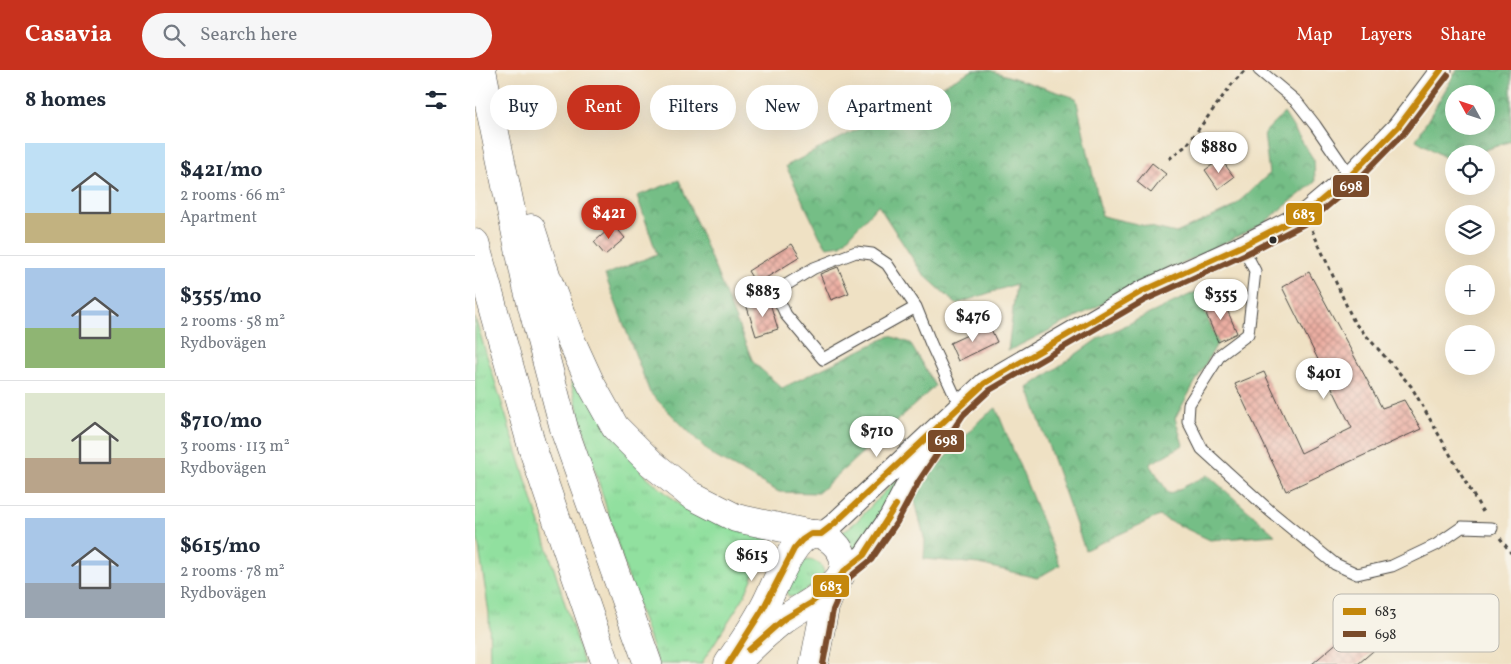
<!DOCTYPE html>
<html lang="en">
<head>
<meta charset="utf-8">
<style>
	body { margin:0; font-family:Vollkorn,serif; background:#f6f6f7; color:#1f2937; height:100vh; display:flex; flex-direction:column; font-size:19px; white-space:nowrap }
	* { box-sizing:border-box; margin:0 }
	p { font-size:16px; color:#747a83 }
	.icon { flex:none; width:28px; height:28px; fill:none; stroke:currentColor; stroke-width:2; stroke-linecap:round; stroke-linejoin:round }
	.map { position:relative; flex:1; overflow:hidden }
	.details { display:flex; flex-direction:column; background:#fff; width:475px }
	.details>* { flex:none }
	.guide { position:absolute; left:15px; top:15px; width:475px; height:45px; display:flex; gap:10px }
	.needle { width:32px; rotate:310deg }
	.tools { position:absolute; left:970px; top:15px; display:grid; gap:10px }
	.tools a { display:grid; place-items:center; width:50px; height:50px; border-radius:50%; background:#fff; box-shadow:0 5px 20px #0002; font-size:25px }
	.price { position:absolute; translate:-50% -42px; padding:0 11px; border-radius:18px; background:#fff; color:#222; font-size:16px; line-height:32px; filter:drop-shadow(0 1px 2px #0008) }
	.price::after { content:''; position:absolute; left:50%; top:30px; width:15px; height:11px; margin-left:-8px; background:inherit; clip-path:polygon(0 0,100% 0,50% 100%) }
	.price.current { background:#c8321e; color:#fff }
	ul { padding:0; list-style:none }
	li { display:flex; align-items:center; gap:15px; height:125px; padding:0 25px }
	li+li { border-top:1px solid #e0e1e3 }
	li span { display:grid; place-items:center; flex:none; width:140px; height:100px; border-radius:0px; color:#555 }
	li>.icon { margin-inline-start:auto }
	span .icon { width:60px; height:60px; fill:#fffc; stroke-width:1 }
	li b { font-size:21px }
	h2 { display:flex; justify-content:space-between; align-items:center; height:60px; padding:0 25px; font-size:21px }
	.pill { padding:0 18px; border-radius:22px; background:#fff; box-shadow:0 5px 20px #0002; font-size:18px; line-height:45px }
	.pill.current { background:#c8321e; color:#fff }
	header { display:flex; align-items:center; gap:30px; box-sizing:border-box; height:70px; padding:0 25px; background:#c8321e; color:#fff }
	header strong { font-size:24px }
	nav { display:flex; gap:28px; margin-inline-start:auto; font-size:18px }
	.search { width:350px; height:45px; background:#f6f6f7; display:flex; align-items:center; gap:12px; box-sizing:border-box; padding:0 18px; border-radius:28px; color:#747a83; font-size:19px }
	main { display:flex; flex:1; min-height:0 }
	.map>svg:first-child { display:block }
	.grass { fill:url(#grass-tufts); stroke:#5e8665 }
	.forest { fill:url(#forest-crowns); stroke:#507458; fill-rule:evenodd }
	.building { fill:url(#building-cross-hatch) }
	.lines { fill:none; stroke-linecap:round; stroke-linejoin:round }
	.lane-casing { stroke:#484642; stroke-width:13 }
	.street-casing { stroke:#484642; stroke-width:23 }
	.secondary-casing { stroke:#484642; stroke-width:29 }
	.highway-casing { stroke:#484642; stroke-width:29 }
	.path { stroke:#484642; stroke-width:3; stroke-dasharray:4 4; stroke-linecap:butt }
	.lane { stroke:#fff; stroke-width:11 }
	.street { stroke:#fff; stroke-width:21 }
	.secondary { stroke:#fff; stroke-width:28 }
	.highway { stroke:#fff; stroke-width:28 }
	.bus-1-casing { stroke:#f7f3e8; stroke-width:10 }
	.bus-2-casing { stroke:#f7f3e8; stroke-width:10 }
	.bus-1 { stroke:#c4870b; stroke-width:6 }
	.bus-2 { stroke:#7a4b2a; stroke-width:6 }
	.bus-dot { fill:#2b2b2b; stroke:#f7f3e8; stroke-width:2 }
	.key { fill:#f7f3e8; stroke:#bab7af; stroke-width:1 }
	.key-label { font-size:14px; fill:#2b2b2b }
	.line-badge { stroke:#f7f3e8; stroke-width:2 }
	.badge-label { font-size:14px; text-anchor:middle; font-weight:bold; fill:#fff }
</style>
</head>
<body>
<header>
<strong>Casavia</strong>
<div class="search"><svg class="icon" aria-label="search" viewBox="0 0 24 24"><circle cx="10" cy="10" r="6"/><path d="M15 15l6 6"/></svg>Search here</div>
<nav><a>Map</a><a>Layers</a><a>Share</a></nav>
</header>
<main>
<section class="details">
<h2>8 homes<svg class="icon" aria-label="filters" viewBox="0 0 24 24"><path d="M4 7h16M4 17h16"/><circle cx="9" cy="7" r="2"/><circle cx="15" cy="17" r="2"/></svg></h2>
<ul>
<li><span style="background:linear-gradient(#bfe0f5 70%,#c2b280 0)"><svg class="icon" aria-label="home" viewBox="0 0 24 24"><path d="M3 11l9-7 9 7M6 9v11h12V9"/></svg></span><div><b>$421/mo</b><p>2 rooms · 66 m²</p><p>Apartment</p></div></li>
<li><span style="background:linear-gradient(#a9c7e8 60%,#8fb573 0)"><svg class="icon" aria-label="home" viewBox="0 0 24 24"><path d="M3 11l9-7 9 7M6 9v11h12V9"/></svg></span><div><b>$355/mo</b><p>2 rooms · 58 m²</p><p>Rydbovägen</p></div></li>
<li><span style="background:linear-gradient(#dfe7d0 65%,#b9a48a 0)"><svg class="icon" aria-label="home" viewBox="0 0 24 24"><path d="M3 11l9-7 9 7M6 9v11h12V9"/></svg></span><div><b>$710/mo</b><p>3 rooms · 113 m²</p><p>Rydbovägen</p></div></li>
<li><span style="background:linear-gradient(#a9c7e8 65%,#9aa5b1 0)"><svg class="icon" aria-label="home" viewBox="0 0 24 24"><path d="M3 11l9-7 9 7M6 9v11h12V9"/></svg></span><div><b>$615/mo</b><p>2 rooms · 78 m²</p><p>Rydbovägen</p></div></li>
</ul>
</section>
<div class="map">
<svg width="1036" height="594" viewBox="0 0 1036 594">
	<defs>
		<pattern id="grass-tufts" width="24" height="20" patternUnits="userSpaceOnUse" patternTransform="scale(1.25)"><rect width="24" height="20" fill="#91e09f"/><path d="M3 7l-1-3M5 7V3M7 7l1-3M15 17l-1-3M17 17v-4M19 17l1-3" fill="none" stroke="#7dc089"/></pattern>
		<pattern id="forest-crowns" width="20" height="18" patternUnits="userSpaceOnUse" patternTransform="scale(1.25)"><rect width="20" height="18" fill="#74be86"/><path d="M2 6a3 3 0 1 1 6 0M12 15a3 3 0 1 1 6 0" fill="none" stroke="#5f9b6e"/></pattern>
		<pattern id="building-cross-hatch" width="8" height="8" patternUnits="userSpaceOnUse" patternTransform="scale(1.25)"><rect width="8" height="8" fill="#ecafa3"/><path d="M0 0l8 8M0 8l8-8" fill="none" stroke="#bf8f85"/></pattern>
	</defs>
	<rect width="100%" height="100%" fill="#f7f3e8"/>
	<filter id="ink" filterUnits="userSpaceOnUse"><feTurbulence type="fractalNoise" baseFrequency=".02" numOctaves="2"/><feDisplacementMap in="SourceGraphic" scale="10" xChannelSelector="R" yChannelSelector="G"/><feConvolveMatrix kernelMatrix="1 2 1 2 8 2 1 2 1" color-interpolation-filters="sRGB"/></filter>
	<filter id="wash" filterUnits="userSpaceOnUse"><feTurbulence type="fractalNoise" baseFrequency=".0096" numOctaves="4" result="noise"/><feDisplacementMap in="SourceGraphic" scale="20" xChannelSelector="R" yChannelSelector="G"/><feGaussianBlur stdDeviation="1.12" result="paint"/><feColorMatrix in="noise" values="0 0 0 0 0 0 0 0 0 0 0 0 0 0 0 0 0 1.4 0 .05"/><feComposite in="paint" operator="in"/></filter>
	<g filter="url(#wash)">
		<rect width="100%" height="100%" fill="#efe1c4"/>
		<!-- grass -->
		<path class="grass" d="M0,248L109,594H15L14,543L0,452Z
			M103,310L171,406L205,435L240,452L296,466L269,527L226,594H183C150,502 121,408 96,313Z
			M422,409L423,413L389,471L379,480L375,472L365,464L381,452Z
			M335,490C344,492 346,494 349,502L346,510L320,527L313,526L311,519L321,497L327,491Z"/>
		<!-- forest -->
		<path class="forest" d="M498,0H514L601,28L627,146L701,163L757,138L794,104L789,63L809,43L839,90L840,112L789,153L533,281L541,214L481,234L447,203L403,135L366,175L352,177L345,167L311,96Z
			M982,0H1036V71L999,84H979V91H976L941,70ZM979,24H1011V56H979Z
			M204,110L278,292L307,318L415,266L435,273L460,316L343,423L304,422L237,385L175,323L130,205L182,184L162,126Z
			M735,215L740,227L729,239L743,272L700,348L708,375L675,394L694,424L733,405L800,465L735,470L684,446L610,480L553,318L624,268Z
			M521,338L585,495L562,508L504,494L449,489L450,471L438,423L506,349Z"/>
		<g id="blocks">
			<!-- building -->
			<path class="building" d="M746,89L759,107L743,119L730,100Z
				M677,93L691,104L676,123L662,112Z
				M139,155L150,168L130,185L119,172Z
				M317,174L325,187L281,214L273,201Z
				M363,197L374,223L356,230L345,204Z
				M834,202L907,338L929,330L946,359L811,421L760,314L789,302L826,383L877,358L807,217Z
				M294,230L303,259L281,266L272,237Z
				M748,230L762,263L743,272L729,239Z
				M514,255L522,272L483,291L475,273Z
				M886,552L905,575L883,594H837Z"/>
		</g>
	</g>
	<g filter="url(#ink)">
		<use href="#blocks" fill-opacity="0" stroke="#484642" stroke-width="1"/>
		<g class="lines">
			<defs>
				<path id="lane" d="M784,0L822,32L840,55L875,106
					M767,176L780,201L773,264L745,285L714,334L713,351L727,379L795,441L860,494L882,504L917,496L961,475L987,457L1017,458
					M441,237L348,289L311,245L303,228L311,215L339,198L381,182L397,184L412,194L441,237L456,274L479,324L489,331"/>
				<path id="street" d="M346,464L359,454L510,313L666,222L767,176L830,144L875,106L923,57L966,0
					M369,501L389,485L415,447L436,407L460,370"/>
				<path id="secondary" d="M253,594C265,576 278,558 288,539C299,521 315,469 337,464C345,463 352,467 358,472C395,508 329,533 308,550C291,563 275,579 260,594"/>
				<path id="highway" d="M7,0L52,217L90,362L173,594
					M56,158L72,208L95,268L116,314L140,357L176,393L216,425L261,448L336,464
					M0,173L57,377L131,594
					M339,594L350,537L360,513"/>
			</defs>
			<!-- lane casing -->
			<use href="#lane" class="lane-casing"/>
			<!-- street casing -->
			<use href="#street" class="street-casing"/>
			<!-- secondary casing -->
			<use href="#secondary" class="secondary-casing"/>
			<!-- highway casing -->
			<use href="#highway" class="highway-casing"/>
			<!-- path -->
			<path class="path" d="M694,89L712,75L757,14L769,1
				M837,160L879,252L936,316L1009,444
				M1025,468L1036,483"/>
			<!-- lane -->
			<use href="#lane" class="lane"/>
			<!-- street -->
			<use href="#street" class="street"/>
			<!-- secondary -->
			<use href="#secondary" class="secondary"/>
			<!-- highway -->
			<use href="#highway" class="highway"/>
			<defs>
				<path id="bus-1" d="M274,580L309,549L336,533L360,513L369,501L389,485L421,435
					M253,594L288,539L319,479L327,470L336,464H346L359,454L510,313L666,222L767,176L830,144L875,106L923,57L966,0"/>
				<path id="bus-2" d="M348,594L358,540L368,517L375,507L396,490L422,452L444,411L488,345L515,320L670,230L771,184L835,151L881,112L929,63L973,5"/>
			</defs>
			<!-- bus-1 casing -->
			<use href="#bus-1" class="bus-1-casing"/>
			<!-- bus-2 casing -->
			<use href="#bus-2" class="bus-2-casing"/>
			<!-- bus-1 -->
			<use href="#bus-1" class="bus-1"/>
			<!-- bus-2 -->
			<use href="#bus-2" class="bus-2"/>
		</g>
	</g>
	<!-- markers -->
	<circle class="bus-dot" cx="798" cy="170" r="4.5"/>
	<!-- legend -->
	<rect x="858" y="524" width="166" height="58" rx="8" class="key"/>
	<rect x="868" y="538" width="23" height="7" fill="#c4870b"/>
	<rect x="868" y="561" width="23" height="6" fill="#7a4b2a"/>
	<g class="key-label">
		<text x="900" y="546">683</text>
		<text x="900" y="569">698</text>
	</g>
	<g class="line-badge">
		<rect x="857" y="104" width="38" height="24" rx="5" fill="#7a4b2a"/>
		<rect x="810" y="132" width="38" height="24" rx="5" fill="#c4870b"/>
		<rect x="452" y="359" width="38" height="24" rx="5" fill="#7a4b2a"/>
		<rect x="337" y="504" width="38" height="24" rx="5" fill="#c4870b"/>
	</g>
	<g class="badge-label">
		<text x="876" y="121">698</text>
		<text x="829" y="149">683</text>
		<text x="471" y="375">698</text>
		<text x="356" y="521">683</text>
	</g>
</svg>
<div class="tools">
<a><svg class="needle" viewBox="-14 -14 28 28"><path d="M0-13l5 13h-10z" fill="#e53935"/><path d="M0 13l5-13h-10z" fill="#747a83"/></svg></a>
<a><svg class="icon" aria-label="locate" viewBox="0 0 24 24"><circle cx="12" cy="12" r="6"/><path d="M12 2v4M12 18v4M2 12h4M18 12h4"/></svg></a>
<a><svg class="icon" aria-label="layers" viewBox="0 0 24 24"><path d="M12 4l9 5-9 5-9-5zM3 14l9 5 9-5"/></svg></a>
<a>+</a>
<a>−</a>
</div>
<b class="price" style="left:744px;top:104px">$880</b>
<b class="price current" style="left:134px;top:170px">$421</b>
<b class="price" style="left:288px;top:248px">$883</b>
<b class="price" style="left:746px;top:251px">$355</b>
<b class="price" style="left:498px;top:273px">$476</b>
<b class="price" style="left:849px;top:330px">$401</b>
<b class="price" style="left:402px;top:388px">$710</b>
<b class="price" style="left:277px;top:512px">$615</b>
<div class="guide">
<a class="pill">Buy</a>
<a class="pill current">Rent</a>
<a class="pill">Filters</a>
<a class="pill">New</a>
<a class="pill">Apartment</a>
</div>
</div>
</main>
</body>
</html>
